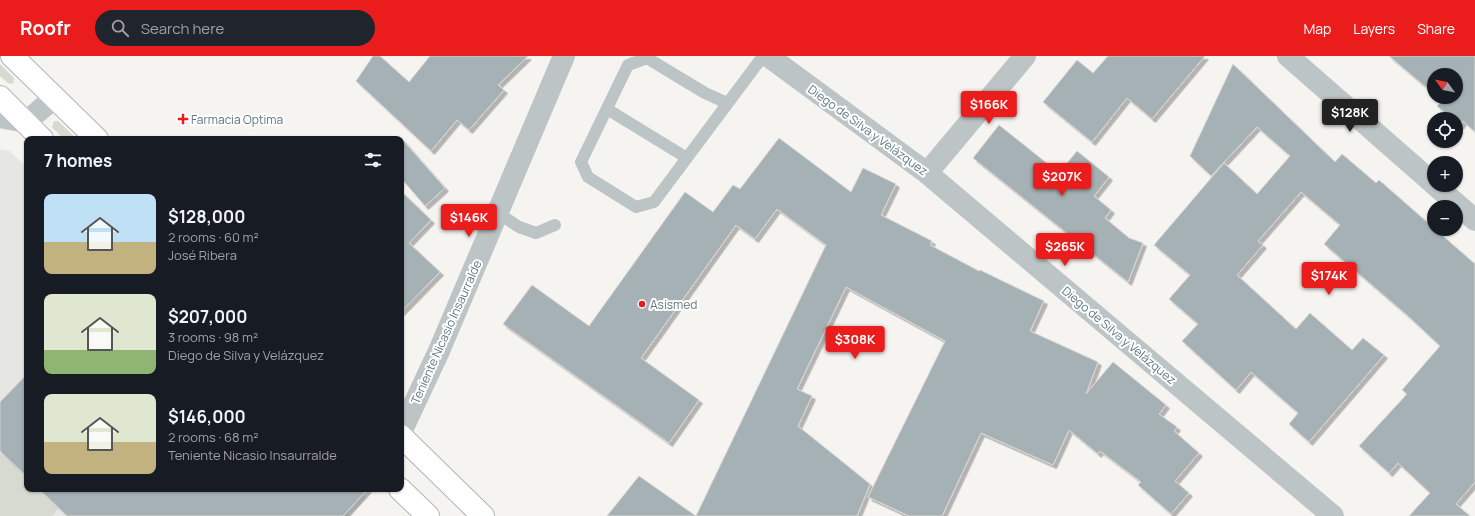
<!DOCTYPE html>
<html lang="en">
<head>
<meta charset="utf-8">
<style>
	body { margin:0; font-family:Manrope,sans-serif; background:#20242c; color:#f1f3f6; height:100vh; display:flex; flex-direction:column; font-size:15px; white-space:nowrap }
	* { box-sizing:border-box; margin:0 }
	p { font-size:13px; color:#9ea1a6 }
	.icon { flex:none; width:22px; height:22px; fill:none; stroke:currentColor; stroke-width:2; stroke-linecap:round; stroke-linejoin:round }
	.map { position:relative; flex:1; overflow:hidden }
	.panel { position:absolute; left:24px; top:80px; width:380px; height:356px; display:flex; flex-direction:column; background:#171b24; border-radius:8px; box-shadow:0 1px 3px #0004 }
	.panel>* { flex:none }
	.needle { width:26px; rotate:302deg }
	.fabs { position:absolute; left:1427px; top:12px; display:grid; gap:8px }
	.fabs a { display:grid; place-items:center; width:36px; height:36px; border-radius:50%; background:#171b24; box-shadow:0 1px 3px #0004; font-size:20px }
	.price { position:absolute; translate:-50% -34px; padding:0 9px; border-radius:4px; background:#ea1d1c; color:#fff; font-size:13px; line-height:26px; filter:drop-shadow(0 1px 2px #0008) }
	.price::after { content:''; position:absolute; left:50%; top:24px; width:12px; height:9px; margin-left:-6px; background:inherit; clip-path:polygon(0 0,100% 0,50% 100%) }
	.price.selected { background:#222; color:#fff }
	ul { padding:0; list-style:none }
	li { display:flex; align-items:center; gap:12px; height:100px; padding:0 20px }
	li span { display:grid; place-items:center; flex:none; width:112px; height:80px; border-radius:8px; color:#555 }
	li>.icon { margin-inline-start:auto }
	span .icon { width:48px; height:48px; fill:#fffc; stroke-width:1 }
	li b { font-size:17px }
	h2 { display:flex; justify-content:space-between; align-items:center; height:48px; padding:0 20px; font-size:17px }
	header { display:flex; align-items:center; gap:24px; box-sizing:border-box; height:56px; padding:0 20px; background:#ea1d1c; color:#fff }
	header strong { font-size:19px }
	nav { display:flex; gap:22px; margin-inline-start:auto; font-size:14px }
	.search { width:280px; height:36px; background:#20242c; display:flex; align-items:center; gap:10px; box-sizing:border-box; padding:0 14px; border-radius:22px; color:#9ea1a6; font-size:15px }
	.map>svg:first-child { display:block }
	.built { fill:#e6e6e5 }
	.green { fill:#d6dad0 }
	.building { fill:#a5b1b4; stroke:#d6d6d4; filter:url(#shadow) }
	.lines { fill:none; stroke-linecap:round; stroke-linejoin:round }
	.primary-casing { stroke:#afb6b8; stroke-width:24 }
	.service { stroke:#bdc4c6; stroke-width:12 }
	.minor { stroke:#bdc4c6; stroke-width:22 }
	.primary { stroke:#fff; stroke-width:22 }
	.poi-dot { fill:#ea1d1c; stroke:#fff; stroke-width:1.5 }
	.labels { text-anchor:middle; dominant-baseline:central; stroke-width:4; stroke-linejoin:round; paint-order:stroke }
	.poi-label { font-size:12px; fill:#5f787e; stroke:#fff; text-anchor:start }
	.street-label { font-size:12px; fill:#5f787e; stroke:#fff }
</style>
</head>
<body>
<header>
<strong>Roofr</strong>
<div class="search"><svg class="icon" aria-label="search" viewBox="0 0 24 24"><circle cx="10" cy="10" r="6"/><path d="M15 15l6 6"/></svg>Search here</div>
<nav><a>Map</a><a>Layers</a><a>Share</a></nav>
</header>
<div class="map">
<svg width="1475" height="460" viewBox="0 0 1475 460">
	<defs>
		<filter id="shadow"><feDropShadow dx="3.5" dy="3.5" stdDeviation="0" flood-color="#0004"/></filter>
	</defs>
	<rect width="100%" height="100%" fill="#f5f4f1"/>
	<!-- built -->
	<path class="built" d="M0,93L10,95L27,112V433H359L367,441L351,460H0Z"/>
	<!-- green -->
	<path class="green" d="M0,8L14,22L13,28L8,27L0,20Z
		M54,65H58L77,83H64L52,71Z
		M0,396L27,422V433H38L58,453L52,460H0Z"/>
	<!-- building -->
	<path class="building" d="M373,0H380L409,26L430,0H528L498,29L504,34L469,74L457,64L431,95L356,25Z
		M1108,0H1205L1152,63L1127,42L1092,86L1043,46L1077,4L1093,17Z
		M1389,0H1475V76L1463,65L1460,70L1456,67V63H1452L1437,50L1442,45L1437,41H1456V19H1434V38Z
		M1233,8L1335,106L1342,98L1376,127L1379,124L1475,208V426L1456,448L1470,460H1409L1430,437L1398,407L1389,417L1359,390L1407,338L1402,334L1440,290L1408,260L1324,188L1340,169L1301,136L1258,185L1263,189L1237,219L1296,273L1310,257L1352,294L1363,282L1384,299L1309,386L1289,368L1298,357L1251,316L1236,334L1182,285L1198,268L1169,243L1190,219L1154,189L1224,107L1257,138L1290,100L1257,71L1211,120L1190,100Z
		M999,69L1059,117L1077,95L1109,121L1094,140L1111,154L1105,162L1129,182L1143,187L1128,226L973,102Z
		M401,82L445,132L425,150L401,122Z
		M779,82L851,136L863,112L896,128L881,159L932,185L930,189L979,215L980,214L1044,245L1030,275L1098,306L1086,338L1113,306L1166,349L1159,358L1177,371L1174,375L1199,397L1175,425L1189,437L1171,458L1138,429L1141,426L1100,395L1098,398L1069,374L1053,409L981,377L942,460H909L868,441L945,285L846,231L797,333L812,340L798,370L870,428L857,460H607L639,420L696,460L826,189L777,153L755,183L736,169L641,302L699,344L669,387L503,268L532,229L589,270L685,136L713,156L733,129L740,133Z
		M401,135L431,164L409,187L440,216L401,256Z
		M27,318V421L0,395V346Z
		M39,433H368L343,460H67Z"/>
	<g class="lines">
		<defs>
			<path id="primary" d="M12,0L97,83
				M0,41L42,83
				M401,380L483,460
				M400,433L428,460"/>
		</defs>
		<!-- primary casing -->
		<use href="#primary" class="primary-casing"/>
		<!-- service -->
		<path class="service" d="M727,47L705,37L647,2L628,9L581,106L588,121L636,151L654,146L763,0
			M607,53L687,102
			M498,157L519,171L536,177L555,169"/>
		<!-- minor -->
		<path class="minor" d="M768,0L927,117L1333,460
			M1288,0L1434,128
			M0,61L26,66L54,42
			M927,117L1025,0
			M1435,129L1475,164
			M401,376L439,295L564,0"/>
		<!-- primary -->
		<use href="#primary" class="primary"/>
	</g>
	<!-- markers -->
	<g class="poi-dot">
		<path d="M181 57h4v4h4v4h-4v4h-4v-4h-4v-4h4z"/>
		<circle cx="642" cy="248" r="4"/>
	</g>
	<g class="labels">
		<!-- poi labels -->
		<g class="poi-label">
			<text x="191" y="63">Farmacia Optima</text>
			<text x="650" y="248">Asismed</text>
		</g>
		<!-- street labels -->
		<g class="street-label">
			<text transform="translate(868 74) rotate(36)">Diego de Silva y Velázquez</text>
			<text transform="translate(446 276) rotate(-66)">Teniente Nicasio Insaurralde</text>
			<text transform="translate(1119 279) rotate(40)">Diego de Silva y Velázquez</text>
		</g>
	</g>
</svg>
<div class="fabs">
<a><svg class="needle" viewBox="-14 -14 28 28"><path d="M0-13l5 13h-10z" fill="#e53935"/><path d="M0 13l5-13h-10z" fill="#9ea1a6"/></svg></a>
<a><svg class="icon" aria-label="locate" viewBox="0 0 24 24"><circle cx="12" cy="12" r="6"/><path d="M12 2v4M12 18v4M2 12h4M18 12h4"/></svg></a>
<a>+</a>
<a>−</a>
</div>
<b class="price" style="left:989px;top:69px">$166K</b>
<b class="price selected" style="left:1350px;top:77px">$128K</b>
<b class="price" style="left:1062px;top:141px">$207K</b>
<b class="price" style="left:469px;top:182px">$146K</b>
<b class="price" style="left:1065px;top:211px">$265K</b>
<b class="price" style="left:1329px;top:240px">$174K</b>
<b class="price" style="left:855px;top:304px">$308K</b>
<section class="panel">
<h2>7 homes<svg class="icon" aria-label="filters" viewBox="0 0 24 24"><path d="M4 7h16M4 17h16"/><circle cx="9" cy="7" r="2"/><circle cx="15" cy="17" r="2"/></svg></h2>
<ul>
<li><span style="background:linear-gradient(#bfe0f5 60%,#c2b280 0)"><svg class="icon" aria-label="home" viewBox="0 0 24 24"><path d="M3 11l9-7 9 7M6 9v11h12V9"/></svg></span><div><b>$128,000</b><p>2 rooms · 60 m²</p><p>José Ribera</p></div></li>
<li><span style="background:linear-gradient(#dfe7d0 70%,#8fb573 0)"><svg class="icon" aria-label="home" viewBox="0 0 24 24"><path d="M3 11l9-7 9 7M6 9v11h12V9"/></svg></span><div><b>$207,000</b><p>3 rooms · 98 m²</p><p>Diego de Silva y Velázquez</p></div></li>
<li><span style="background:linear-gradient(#dfe7d0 60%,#c2b280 0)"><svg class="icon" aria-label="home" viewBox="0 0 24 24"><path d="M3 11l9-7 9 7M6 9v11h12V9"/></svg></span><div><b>$146,000</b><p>2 rooms · 68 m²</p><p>Teniente Nicasio Insaurralde</p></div></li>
</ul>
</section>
</div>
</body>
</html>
